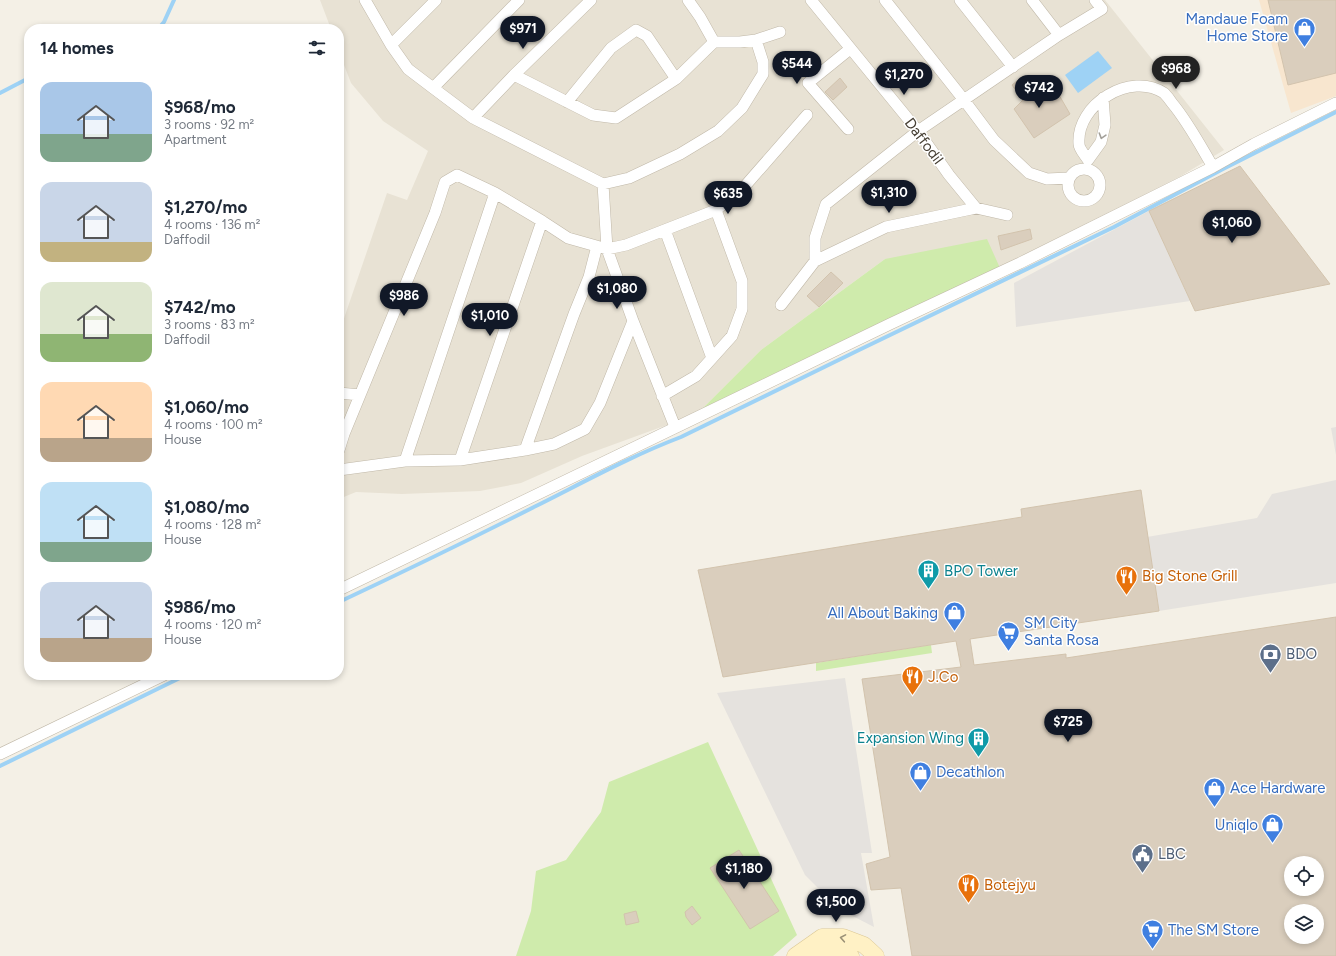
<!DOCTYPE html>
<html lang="en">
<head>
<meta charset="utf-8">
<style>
	body { margin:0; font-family:Figtree,sans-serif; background:#f2f2f3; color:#1f2937; height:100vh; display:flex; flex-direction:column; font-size:15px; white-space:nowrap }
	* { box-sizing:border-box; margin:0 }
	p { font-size:13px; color:#747a83 }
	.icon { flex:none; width:22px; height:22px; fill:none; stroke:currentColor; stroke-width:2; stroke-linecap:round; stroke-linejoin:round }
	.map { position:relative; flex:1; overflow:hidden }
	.panel { position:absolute; left:24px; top:24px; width:320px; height:656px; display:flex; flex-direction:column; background:#fff; border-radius:16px; box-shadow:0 2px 6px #0003 }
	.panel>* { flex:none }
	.buttons { position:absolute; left:1284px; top:856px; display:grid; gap:8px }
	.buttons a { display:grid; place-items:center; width:40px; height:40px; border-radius:50%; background:#fff; box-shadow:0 2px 6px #0003; font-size:20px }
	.price { position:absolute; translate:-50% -34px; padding:0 9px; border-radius:14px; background:#111827; color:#fff; font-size:13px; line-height:26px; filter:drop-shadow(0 1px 2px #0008) }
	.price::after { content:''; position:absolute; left:50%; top:24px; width:12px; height:9px; margin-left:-6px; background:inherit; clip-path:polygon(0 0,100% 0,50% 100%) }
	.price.active { background:#222; color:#fff }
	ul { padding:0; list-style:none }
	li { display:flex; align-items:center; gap:12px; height:100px; padding:0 16px }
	li span { display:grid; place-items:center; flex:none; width:112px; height:80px; border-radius:12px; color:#555 }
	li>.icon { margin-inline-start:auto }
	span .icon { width:48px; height:48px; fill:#fffc; stroke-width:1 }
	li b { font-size:17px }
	h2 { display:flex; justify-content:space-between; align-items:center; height:48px; padding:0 16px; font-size:17px }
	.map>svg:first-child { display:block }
	.residential { fill:#e8e2d4 }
	.commercial { fill:#f8e6cf }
	.green { fill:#cfebac }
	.parking { fill:#e5e2de }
	.water { fill:#9ed2f5 }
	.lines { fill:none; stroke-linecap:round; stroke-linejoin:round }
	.stream { stroke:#9ed2f5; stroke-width:4 }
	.building { fill:#dacebd; stroke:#d2c3ad; fill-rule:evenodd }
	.street-casing { stroke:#c0b8a8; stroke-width:12 }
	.secondary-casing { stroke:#dbc794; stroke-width:17 }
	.street { stroke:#fff; stroke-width:11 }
	.secondary { stroke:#fff1c5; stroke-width:16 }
	.oneway { stroke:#a3a09a }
	.oneway2 { stroke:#9a9076 }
	.labels { text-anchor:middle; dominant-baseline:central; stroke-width:3; stroke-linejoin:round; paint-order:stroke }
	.shop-label { font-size:15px; fill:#366cbe; stroke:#fff; text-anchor:start }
	.street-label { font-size:15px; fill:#474035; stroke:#fff }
	.culture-label { font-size:15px; fill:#0d838f; stroke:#fff; text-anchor:start }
	.food-label { font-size:15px; fill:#c56008; stroke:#fff; text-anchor:start }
	.service-label { font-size:15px; fill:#4e5e75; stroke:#fff; text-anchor:start }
</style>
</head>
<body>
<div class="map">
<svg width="1336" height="956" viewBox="0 0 1336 956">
	<rect width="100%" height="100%" fill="#f4f0e6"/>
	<!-- residential -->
	<path class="residential" d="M320,0H1105L1224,150L1181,176L1000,268L885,259L761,350L697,414L582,456L521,483L480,491L402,494L356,492L339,499V333L387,193L407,200L428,151L383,121L351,83L339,52V29H331Z"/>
	<!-- commercial -->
	<path class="commercial" d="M1259,0H1336V96L1291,113Z"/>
	<!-- green -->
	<path class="green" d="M987,239L1000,268L697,414L761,350L885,259Z
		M931,645L932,653L816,671V663Z
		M708,742L797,935L773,956H516L531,911L536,871L566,860L601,812L609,782Z"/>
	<!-- parking -->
	<path class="parking" d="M1149,211L1190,301L1016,327L1014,283Z
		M1336,427V455L1331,428Z
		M1336,480V583L1159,611L1147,537L1257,518L1272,494Z
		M845,678L872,853H861L874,927L839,909L805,875L717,693Z"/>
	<!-- water -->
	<path class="water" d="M1098,51L1112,68L1078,93L1065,75Z"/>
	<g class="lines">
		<!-- stream -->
		<path class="stream" d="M158,29L164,22L174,0
			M0,93L25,80H29
			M339,602C405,571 471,539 536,506C584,482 631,456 681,437L859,350L1114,227L1223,169L1336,112
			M0,766L186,675"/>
	</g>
	<!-- building -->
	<path class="building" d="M1268,0H1336V73L1288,85Z
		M1023,76L1034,96L1046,89L1054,99L1059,95L1070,114L1034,138L1014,109L1023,100L1012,85Z
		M840,78L847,87L833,100L825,92Z
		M1240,166L1330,284L1195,311L1149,211Z
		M1030,229L1032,239L1001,250L998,236Z
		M831,272L843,283L819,307L807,296Z
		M1141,490L1159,611L970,639L974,665L1066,654V658L1336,617V956H912L901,888L871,890L866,864L890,857L862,679L961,667L956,641L723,677L698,570L1022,517L1021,509ZM1291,863H1317V889H1291ZM1291,911H1317V937H1291Z
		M739,850L779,911L750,929L710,868Z
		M692,906L701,918L692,925L686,917L685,912Z
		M636,911L639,922L626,925L624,914Z"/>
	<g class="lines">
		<defs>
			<path id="street" d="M365,0L391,45L408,69L433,88L473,118L603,184L629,178L680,154L718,131L742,108L763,74V62L756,40
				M688,0L700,17L714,42H740L756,40L780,32
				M811,0L918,131L949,175L976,208
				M885,0L964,100L994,140L1029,173L1047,179L1069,178
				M960,0L1013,67
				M1032,0L1059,35
				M391,45L436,0
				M514,75L593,115L616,118L676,79L714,42
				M433,88L519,0
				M1103,98L1105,125L1101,142L1088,160C1085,155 1079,149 1079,144C1076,104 1131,71 1164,93C1167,96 1170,100 1172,103C1188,122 1200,145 1213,167
				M567,102L611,48L636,30L647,36L676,79
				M473,118L514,75L591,0
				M848,129L808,83L850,49
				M1068 185a16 16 0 1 1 32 0a16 16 0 1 1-32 0Z
				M603,184L607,249L633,321L675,427
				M665,230L712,358
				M815,261V238L826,204L918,131L1059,35L1102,9L1095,0
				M781,305L815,261L886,227L976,208L1007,215
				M339,393L360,395
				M662,396L696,376L732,336L742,309V281L716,210
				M339,450L344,434L435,213L445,182L457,175L495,193L542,221L568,238L607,249L626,245L716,210L745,186L807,115
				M525,450L574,314L589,277L597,246
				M460,460L542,221
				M405,461L495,193
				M339,470L405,461L460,460L525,450L554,444L585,429L600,403L633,321
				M339,590L890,324L1020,263L1213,167L1254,144L1336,103
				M0,754L164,675"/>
			<path id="secondary" d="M795,956L822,937H843L864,945L876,956
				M812,956L825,948L841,950L851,956"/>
		</defs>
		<!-- street casing -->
		<use href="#street" class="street-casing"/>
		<!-- secondary casing -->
		<use href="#secondary" class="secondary-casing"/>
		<!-- street -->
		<use href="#street" class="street"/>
		<!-- secondary -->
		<use href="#secondary" class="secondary"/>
	</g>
	<!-- one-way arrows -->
	<defs><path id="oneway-chevron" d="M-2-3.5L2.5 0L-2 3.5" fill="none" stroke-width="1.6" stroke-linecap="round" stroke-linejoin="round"/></defs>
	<use class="oneway" href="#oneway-chevron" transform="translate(1102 136) rotate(107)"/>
	<use class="oneway2" href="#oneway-chevron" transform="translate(843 938) rotate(-170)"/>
	<!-- icons -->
	<defs>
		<symbol id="shop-pin" viewBox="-11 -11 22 30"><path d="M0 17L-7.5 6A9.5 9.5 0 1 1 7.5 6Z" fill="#3f7fe0" stroke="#fff"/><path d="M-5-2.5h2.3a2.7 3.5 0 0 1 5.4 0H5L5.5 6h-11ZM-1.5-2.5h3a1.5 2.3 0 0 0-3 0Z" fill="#fff"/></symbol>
		<symbol id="building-pin" viewBox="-11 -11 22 30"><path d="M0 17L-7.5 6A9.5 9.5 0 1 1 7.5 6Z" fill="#0f9aa8" stroke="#fff"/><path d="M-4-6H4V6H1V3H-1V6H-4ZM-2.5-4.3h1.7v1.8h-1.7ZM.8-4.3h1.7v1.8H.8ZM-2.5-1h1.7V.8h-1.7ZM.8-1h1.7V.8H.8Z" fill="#fff"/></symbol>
		<symbol id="restaurant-pin" viewBox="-11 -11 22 30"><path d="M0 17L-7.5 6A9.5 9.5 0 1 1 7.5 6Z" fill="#e8710a" stroke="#fff"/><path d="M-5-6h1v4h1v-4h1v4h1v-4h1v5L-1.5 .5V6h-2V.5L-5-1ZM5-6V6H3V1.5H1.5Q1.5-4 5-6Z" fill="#fff"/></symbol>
		<symbol id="supermarket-pin" viewBox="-11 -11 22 30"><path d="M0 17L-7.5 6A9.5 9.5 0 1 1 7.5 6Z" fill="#3f7fe0" stroke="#fff"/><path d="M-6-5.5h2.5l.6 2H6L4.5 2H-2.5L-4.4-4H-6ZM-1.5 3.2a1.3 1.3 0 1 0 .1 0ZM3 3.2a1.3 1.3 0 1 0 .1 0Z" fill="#fff"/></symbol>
		<symbol id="bank-pin" viewBox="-11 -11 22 30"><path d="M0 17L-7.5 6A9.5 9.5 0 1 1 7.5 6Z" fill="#5c6f8a" stroke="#fff"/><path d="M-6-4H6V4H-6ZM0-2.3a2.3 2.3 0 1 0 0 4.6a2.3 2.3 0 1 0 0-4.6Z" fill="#fff"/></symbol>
		<symbol id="civic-pin" viewBox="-11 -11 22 30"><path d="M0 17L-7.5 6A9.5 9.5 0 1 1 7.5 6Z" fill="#5c6f8a" stroke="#fff"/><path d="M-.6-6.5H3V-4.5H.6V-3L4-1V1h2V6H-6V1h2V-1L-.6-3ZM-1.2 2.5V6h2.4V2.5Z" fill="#fff"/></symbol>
	</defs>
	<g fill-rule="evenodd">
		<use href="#shop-pin" x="1292" y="16" width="25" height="34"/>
		<use href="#building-pin" x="916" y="558" width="25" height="34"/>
		<use href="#restaurant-pin" x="1114" y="564" width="25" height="34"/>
		<use href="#shop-pin" x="942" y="600" width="25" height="34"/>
		<use href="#supermarket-pin" x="996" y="620" width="25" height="34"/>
		<use href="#bank-pin" x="1258" y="642" width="25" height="34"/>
		<use href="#restaurant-pin" x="900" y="664" width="25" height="34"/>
		<use href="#building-pin" x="966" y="726" width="25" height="34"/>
		<use href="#shop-pin" x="908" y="760" width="25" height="34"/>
		<use href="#shop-pin" x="1202" y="776" width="25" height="34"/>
		<use href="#shop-pin" x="1260" y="812" width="25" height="34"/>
		<use href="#civic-pin" x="1130" y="842" width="25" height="34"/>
		<use href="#restaurant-pin" x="956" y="872" width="25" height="34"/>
		<use href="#supermarket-pin" x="1140" y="918" width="25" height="34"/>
	</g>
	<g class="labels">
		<!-- shop labels -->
		<g class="shop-label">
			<text x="1288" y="19" text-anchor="end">Mandaue Foam<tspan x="1288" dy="17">Home Store</tspan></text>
			<text x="938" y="613" text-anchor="end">All About Baking</text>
			<text x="1024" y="623">SM City<tspan x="1024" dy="17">Santa Rosa</tspan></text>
			<text x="936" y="772">Decathlon</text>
			<text x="1230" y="788">Ace Hardware</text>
			<text x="1258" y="825" text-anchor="end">Uniqlo</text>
			<text x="1168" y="930">The SM Store</text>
		</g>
		<!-- street labels -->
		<g class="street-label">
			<text transform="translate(924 141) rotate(53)">Daffodil</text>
		</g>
		<!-- culture labels -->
		<g class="culture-label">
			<text x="944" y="571">BPO Tower</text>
			<text x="964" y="738" text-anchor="end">Expansion Wing</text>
		</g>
		<!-- food labels -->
		<g class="food-label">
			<text x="1142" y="576">Big Stone Grill</text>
			<text x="928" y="677">J.Co</text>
			<text x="984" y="885">Botejyu</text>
		</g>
		<!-- service labels -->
		<g class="service-label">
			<text x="1286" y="654">BDO</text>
			<text x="1158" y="854">LBC</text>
		</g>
	</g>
</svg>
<div class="buttons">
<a><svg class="icon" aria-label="locate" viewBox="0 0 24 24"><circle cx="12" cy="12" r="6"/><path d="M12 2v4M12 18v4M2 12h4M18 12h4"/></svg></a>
<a><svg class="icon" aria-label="layers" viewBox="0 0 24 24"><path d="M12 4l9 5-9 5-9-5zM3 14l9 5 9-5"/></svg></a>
</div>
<b class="price" style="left:523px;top:50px">$971</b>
<b class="price" style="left:797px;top:85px">$544</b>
<b class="price active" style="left:1176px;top:90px">$968</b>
<b class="price" style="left:904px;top:96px">$1,270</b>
<b class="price" style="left:1039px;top:109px">$742</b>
<b class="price" style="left:889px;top:214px">$1,310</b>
<b class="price" style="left:728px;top:215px">$635</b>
<b class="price" style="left:1232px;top:244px">$1,060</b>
<b class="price" style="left:617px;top:310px">$1,080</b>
<b class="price" style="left:404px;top:317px">$986</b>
<b class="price" style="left:490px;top:337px">$1,010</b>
<b class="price" style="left:1068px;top:743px">$725</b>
<b class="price" style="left:744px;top:890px">$1,180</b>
<b class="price" style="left:836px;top:923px">$1,500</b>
<section class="panel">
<h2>14 homes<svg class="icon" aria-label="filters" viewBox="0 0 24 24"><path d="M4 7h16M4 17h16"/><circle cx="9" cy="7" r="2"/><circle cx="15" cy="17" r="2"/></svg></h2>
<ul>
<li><span style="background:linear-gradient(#a9c7e8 65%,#7fa58c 0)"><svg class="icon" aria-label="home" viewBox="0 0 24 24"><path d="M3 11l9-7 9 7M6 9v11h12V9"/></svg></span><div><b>$968/mo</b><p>3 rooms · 92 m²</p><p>Apartment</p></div></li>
<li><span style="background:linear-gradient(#c9d6e8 75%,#c2b280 0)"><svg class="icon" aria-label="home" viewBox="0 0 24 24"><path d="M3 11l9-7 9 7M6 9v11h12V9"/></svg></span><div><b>$1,270/mo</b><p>4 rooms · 136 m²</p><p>Daffodil</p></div></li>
<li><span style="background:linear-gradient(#dfe7d0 65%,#8fb573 0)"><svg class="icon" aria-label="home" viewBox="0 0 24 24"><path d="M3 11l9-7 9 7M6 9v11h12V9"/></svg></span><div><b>$742/mo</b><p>3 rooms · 83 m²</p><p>Daffodil</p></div></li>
<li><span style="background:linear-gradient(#ffd9b3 70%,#b9a48a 0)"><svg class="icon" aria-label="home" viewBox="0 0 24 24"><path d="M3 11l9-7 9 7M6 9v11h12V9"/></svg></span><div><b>$1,060/mo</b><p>4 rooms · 100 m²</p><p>House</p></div></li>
<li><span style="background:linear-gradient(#bfe0f5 75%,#7fa58c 0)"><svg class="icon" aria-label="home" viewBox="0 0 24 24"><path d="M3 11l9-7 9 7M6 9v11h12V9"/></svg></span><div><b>$1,080/mo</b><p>4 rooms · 128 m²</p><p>House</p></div></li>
<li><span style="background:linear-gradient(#c9d6e8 70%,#b9a48a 0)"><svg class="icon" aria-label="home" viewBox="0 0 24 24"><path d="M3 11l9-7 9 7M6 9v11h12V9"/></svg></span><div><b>$986/mo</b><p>4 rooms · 120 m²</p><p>House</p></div></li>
</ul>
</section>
</div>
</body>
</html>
